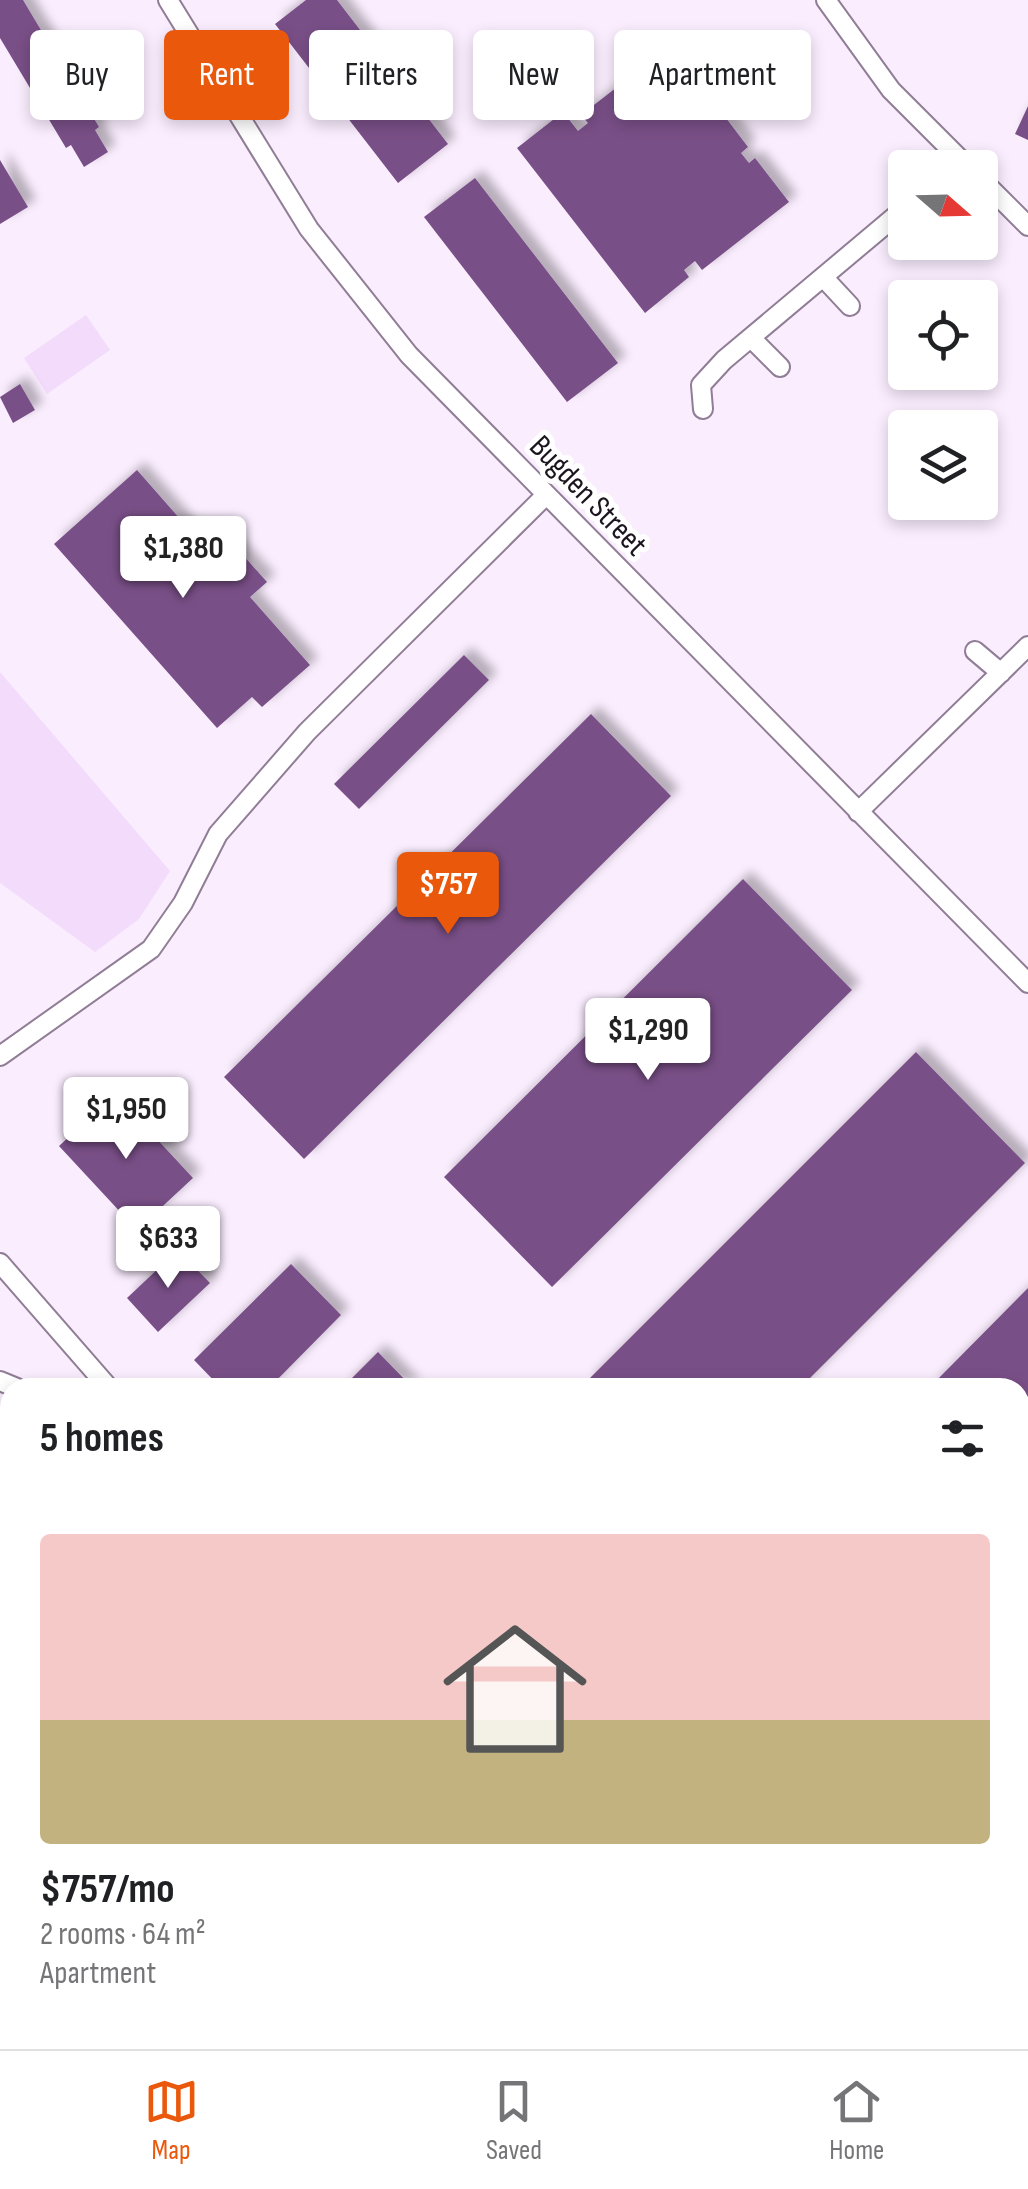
<!DOCTYPE html>
<html lang="en">
<head>
<meta charset="utf-8">
<style>
	body { margin:0; font-family:"Sofia Sans Condensed",sans-serif; background:#f2f2f2; color:#202124; height:100vh; display:flex; flex-direction:column; font-size:38px; white-space:nowrap }
	* { box-sizing:border-box; margin:0 }
	p { font-size:32px; color:#757577 }
	.icon { flex:none; width:55px; height:55px; fill:none; stroke:currentColor; stroke-width:2; stroke-linecap:round; stroke-linejoin:round }
	.map { position:relative; flex:1; overflow:hidden }
	.side { position:absolute; left:0px; top:1378px; width:1030px; height:672px; display:flex; flex-direction:column; background:#fff; border-radius:30px 30px 0 0; box-shadow:0 5px 15px #0003 }
	.side>* { flex:none }
	.top-card { position:absolute; left:30px; top:30px; width:970px; height:90px; display:flex; gap:20px }
	.needle { width:65px; rotate:110deg }
	.fabs { position:absolute; left:888px; top:150px; display:grid; gap:20px }
	.fabs a { display:grid; place-items:center; width:110px; height:110px; border-radius:10px; background:#fff; box-shadow:0 5px 15px #0003; font-size:50px }
	.price { position:absolute; translate:-50% -85px; padding:0 22px; border-radius:10px; background:#fff; color:#222; font-size:32px; line-height:65px; filter:drop-shadow(0 2px 5px #0008) }
	.price::after { content:''; position:absolute; left:50%; top:60px; width:30px; height:22px; margin-left:-15px; background:inherit; clip-path:polygon(0 0,100% 0,50% 100%) }
	.price.on { background:#ea580c; color:#fff }
	ul { padding:0; list-style:none }
	li { display:grid; align-content:center; gap:20px; height:530px; padding:0 40px }
	li span { display:grid; place-items:center; height:310px; border-radius:10px; color:#555 }
	li>.icon { margin-inline-start:auto }
	span .icon { width:180px; height:180px; fill:#fffc; stroke-width:1 }
	li b { font-size:42px }
	h2 { display:flex; justify-content:space-between; align-items:center; height:120px; padding:0 40px; font-size:42px }
	.pill { padding:0 35px; border-radius:10px; background:#fff; box-shadow:0 5px 15px #0003; font-size:35px; line-height:90px }
	.pill.on { background:#ea580c; color:#fff }
	.tabs { display:flex; justify-content:space-around; align-items:center; height:140px; border-top:2px solid #e0e0e0; background:#fff; font-size:28px; color:#757577 }
	.tabs a { display:grid; justify-items:center; gap:5px }
	.tabs .on { color:#ea580c }
	.map>svg:first-child { display:block }
	.green { fill:#f3dbfb }
	.building { fill:#795087; filter:url(#shadow) }
	.lines { fill:none; stroke-linecap:round; stroke-linejoin:round }
	.service-casing { stroke:#907d96; stroke-width:22 }
	.service { stroke:#fff; stroke-width:18 }
	.labels { text-anchor:middle; dominant-baseline:central; stroke-width:10; stroke-linejoin:round; paint-order:stroke }
	.street-label { font-size:32px; fill:#1c141e; stroke:#fff }
</style>
</head>
<body>
<div class="map">
<svg width="1028" height="2049" viewBox="0 0 1028 2049">
	<defs>
		<filter id="shadow"><feDropShadow dx="8" dy="-8" stdDeviation="5" flood-color="#0004"/></filter>
	</defs>
	<rect width="100%" height="100%" fill="#faedfe"/>
	<!-- green -->
	<path class="green" d="M86,315L110,350L47,394L24,358Z
		M0,672L170,871L139,919L95,952L0,883Z
		M778,2040H943L934,2049H787Z"/>
	<!-- building -->
	<path class="building" d="M0,0H23L99,127L95,130L108,152L84,167L71,145L66,148L0,38Z
		M306,0H337L448,144L398,183L275,24Z
		M670,46L705,91L698,97L706,107L713,101L748,147L741,153L749,163L755,158L789,202L702,270L695,261L684,270L689,277L645,313L517,148L563,112L578,131L588,123L581,115Z
		M1028,106V140L1015,134Z
		M0,160L28,207L0,224Z
		M475,178L618,363L567,402L424,217Z
		M20,384L35,410L13,423L0,397Z
		M137,470L217,561L234,545L267,582L250,597L310,665L262,707L252,697L217,728L54,544Z
		M464,655L489,680L359,809L334,784Z
		M591,714L671,796L304,1159L224,1077Z
		M743,879L852,990L552,1287L444,1177Z
		M916,1052L1025,1163L800,1388H592L586,1382Z
		M115,1094L193,1178L137,1230L59,1146Z
		M178,1250L210,1283L158,1332L127,1298Z
		M291,1264L341,1315L269,1388H221L194,1360Z
		M1028,1288V1505L1020,1513V1388H929Z
		M378,1352L413,1388H342Z
		M1028,1625V1738L1020,1746V1633Z
		M0,1790L10,1795V1849L0,1867Z
		M1028,1796V1887L1020,1879V1804Z
		M0,1889L10,1894V1914L0,1933Z
		M190,2040H284L300,2049H206Z
		M291,2040H407L423,2049H307Z"/>
	<g class="lines">
		<defs>
			<path id="service" d="M168,0L309,229L409,355L1028,983
				M826,0L891,90L969,168
				M980,178L1028,226
				M918,242L921,246
				M823,277L850,306
				M751,338L780,367
				M703,409L701,385L724,360L905,208
				M975,651L1001,673
				M858,812L1028,646
				M0,1056L151,949L183,903L218,834L307,732L545,496
				M0,1263L109,1388
				M0,1381L17,1388
				M0,1724L10,1731
				M591,2040L640,2049
				M714,2040L723,2049
				M87,2049L92,2040
				M656,2049L684,2040"/>
		</defs>
		<!-- service casing -->
		<use href="#service" class="service-casing"/>
		<!-- service -->
		<use href="#service" class="service"/>
	</g>
	<g class="labels">
		<!-- street labels -->
		<g class="street-label">
			<text transform="translate(588 496) rotate(46)">Bugden Street</text>
		</g>
	</g>
</svg>
<div class="fabs">
<a><svg class="needle" viewBox="-14 -14 28 28"><path d="M0-13l5 13h-10z" fill="#e53935"/><path d="M0 13l5-13h-10z" fill="#757577"/></svg></a>
<a><svg class="icon" aria-label="locate" viewBox="0 0 24 24"><circle cx="12" cy="12" r="6"/><path d="M12 2v4M12 18v4M2 12h4M18 12h4"/></svg></a>
<a><svg class="icon" aria-label="layers" viewBox="0 0 24 24"><path d="M12 4l9 5-9 5-9-5zM3 14l9 5 9-5"/></svg></a>
</div>
<b class="price" style="left:183px;top:601px">$1,380</b>
<b class="price on" style="left:448px;top:937px">$757</b>
<b class="price" style="left:648px;top:1083px">$1,290</b>
<b class="price" style="left:126px;top:1162px">$1,950</b>
<b class="price" style="left:168px;top:1291px">$633</b>
<div class="top-card">
<a class="pill">Buy</a>
<a class="pill on">Rent</a>
<a class="pill">Filters</a>
<a class="pill">New</a>
<a class="pill">Apartment</a>
</div>
<section class="side">
<h2>5 homes<svg class="icon" aria-label="filters" viewBox="0 0 24 24"><path d="M4 7h16M4 17h16"/><circle cx="9" cy="7" r="2"/><circle cx="15" cy="17" r="2"/></svg></h2>
<ul>
<li><span style="background:linear-gradient(#f6c9c9 60%,#c2b280 0)"><svg class="icon" aria-label="home" viewBox="0 0 24 24"><path d="M3 11l9-7 9 7M6 9v11h12V9"/></svg></span><div><b>$757/mo</b><p>2 rooms · 64 m²</p><p>Apartment</p></div></li>
</ul>
</section>
</div>
<nav class="tabs">
<a class="on"><svg class="icon" aria-label="map" viewBox="0 0 24 24"><path d="M3 6l6-2 6 2 6-2v14l-6 2-6-2-6 2zM9 4v14M15 6v14"/></svg>Map</a>
<a><svg class="icon" aria-label="saved" viewBox="0 0 24 24"><path d="M7 4h10v16l-5-4-5 4z"/></svg>Saved</a>
<a><svg class="icon" aria-label="home" viewBox="0 0 24 24"><path d="M3 11l9-7 9 7M6 9v11h12V9"/></svg>Home</a>
</nav>
</body>
</html>
